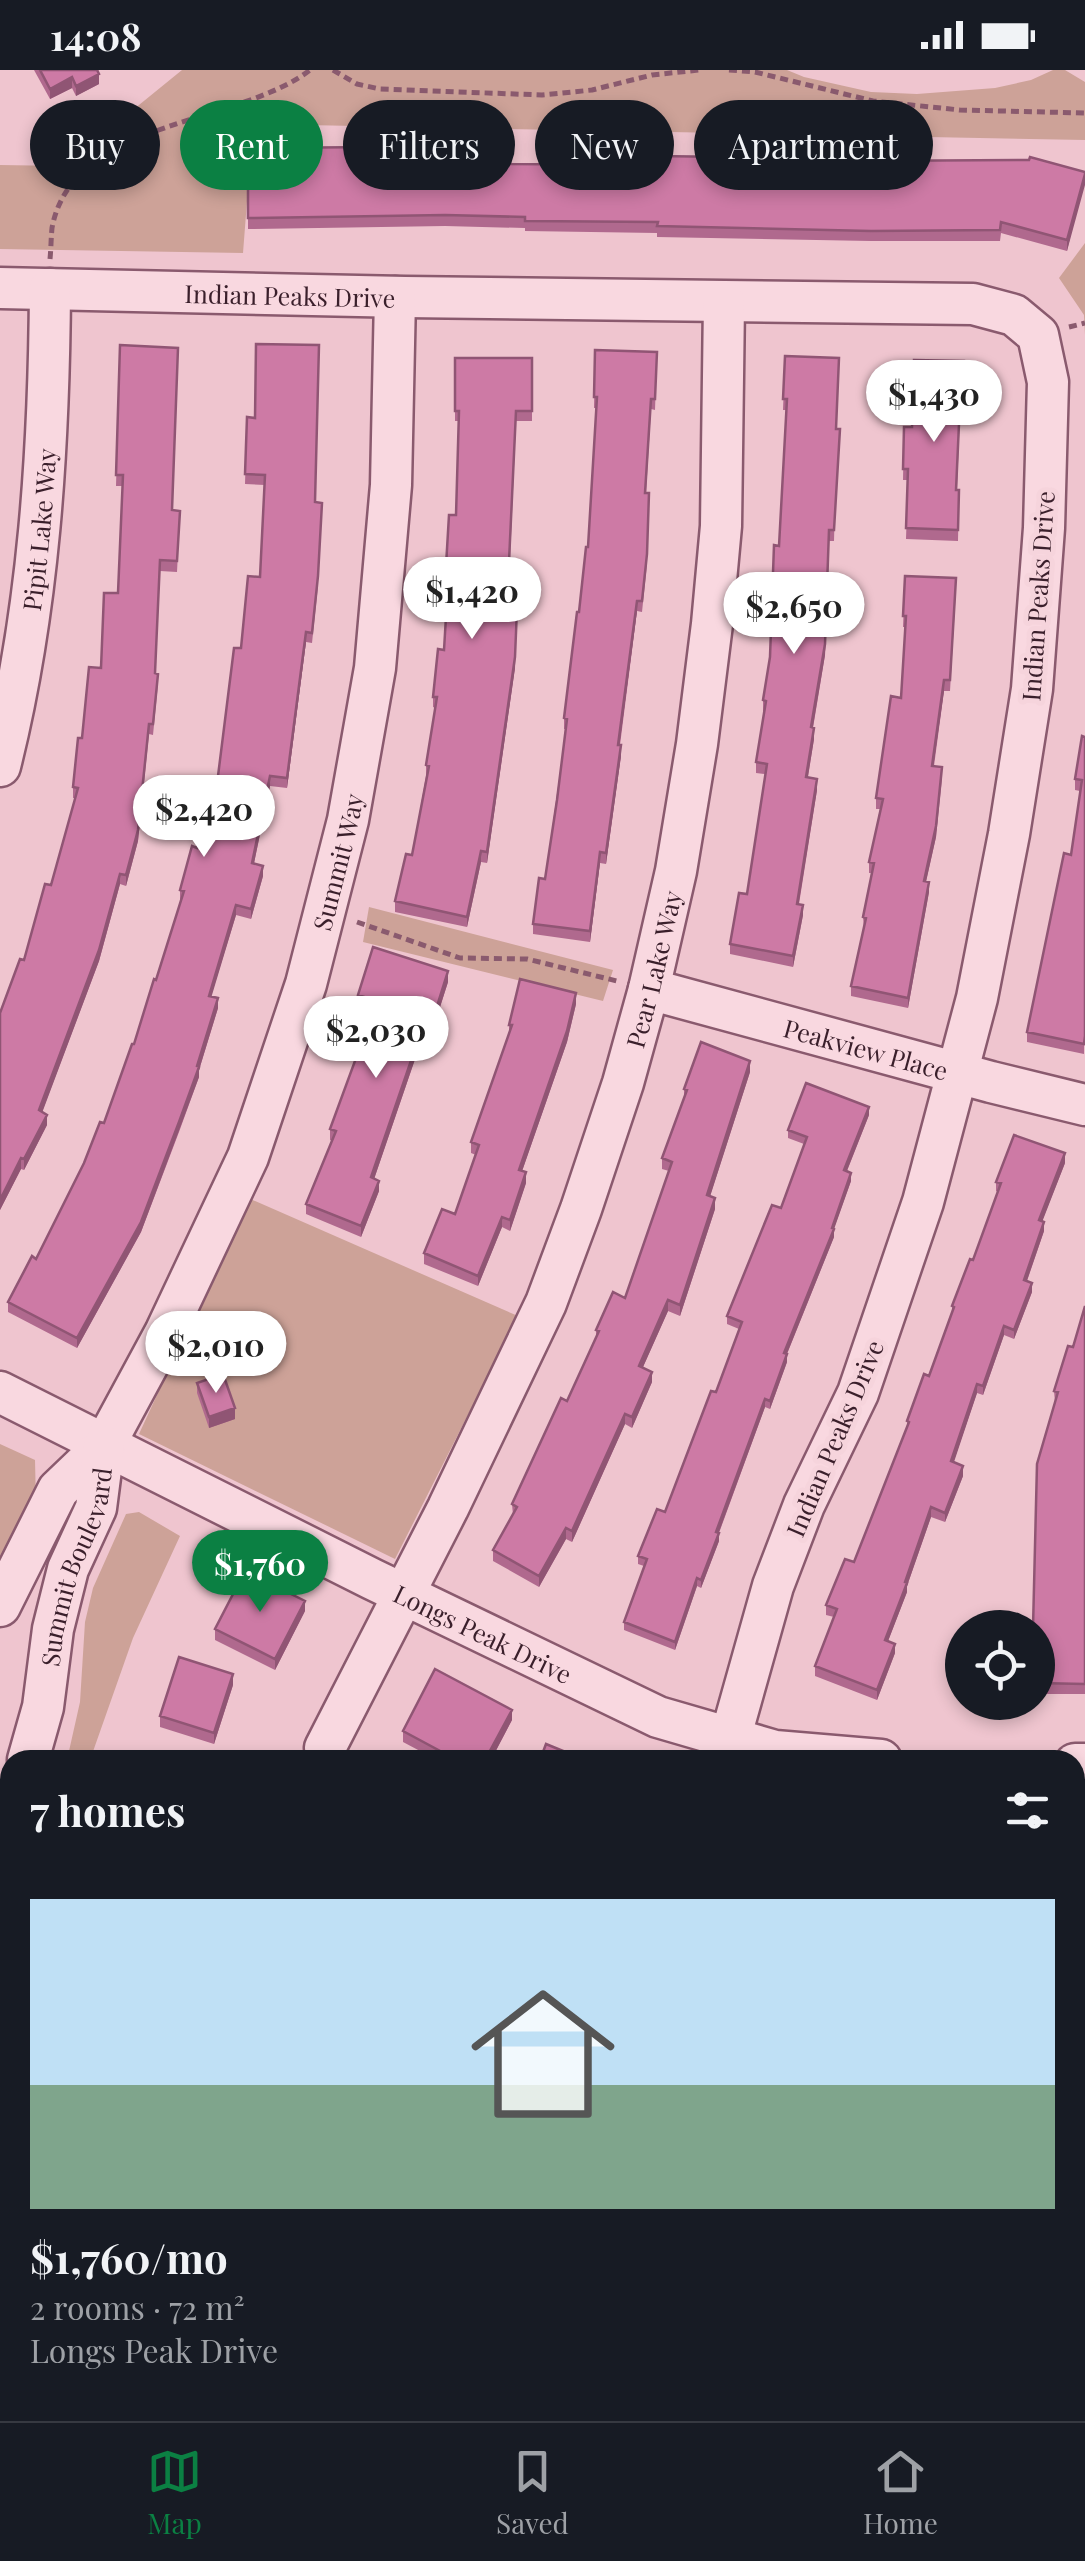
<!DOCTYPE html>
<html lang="en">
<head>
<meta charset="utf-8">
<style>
	body { margin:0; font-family:"Playfair Display",serif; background:#242831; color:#f1f3f6; height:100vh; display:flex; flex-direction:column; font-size:38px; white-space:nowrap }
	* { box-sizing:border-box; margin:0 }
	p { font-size:32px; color:#9ea1a6 }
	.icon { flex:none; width:55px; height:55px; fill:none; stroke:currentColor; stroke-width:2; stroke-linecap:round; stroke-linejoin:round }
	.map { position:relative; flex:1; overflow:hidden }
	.side { position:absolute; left:0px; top:1680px; width:1085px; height:672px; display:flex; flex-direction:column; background:#171b24; border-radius:30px 30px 0 0; box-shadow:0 5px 15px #0003 }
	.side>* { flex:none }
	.hud { position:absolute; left:30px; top:30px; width:1025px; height:90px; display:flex; gap:20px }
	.controls { position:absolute; left:945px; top:1540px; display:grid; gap:20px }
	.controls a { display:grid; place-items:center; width:110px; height:110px; border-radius:50%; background:#171b24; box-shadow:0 5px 15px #0003; font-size:50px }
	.price { position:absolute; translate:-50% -85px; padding:0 22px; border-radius:35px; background:#fff; color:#222; font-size:32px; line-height:65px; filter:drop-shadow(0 2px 5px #0008) }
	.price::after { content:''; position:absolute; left:50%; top:60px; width:30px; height:22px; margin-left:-15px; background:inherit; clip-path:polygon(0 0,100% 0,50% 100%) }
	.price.selected { background:#0b8043; color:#fff }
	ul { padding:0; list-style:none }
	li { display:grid; align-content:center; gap:20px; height:530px; padding:0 30px }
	li span { display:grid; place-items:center; height:310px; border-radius:0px; color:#555 }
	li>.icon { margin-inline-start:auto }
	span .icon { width:180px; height:180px; fill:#fffc; stroke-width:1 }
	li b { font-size:42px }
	h2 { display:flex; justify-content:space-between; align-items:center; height:120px; padding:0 30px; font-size:42px }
	.chip { padding:0 35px; border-radius:45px; background:#171b24; box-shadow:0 5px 15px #0003; font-size:35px; line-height:90px }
	.chip.selected { background:#0b8043; color:#fff }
	.status { display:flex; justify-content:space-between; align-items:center; height:70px; padding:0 50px; background:#171b24; direction:ltr }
	.status svg { height:28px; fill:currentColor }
	.menu { display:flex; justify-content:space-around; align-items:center; height:140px; border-top:2px solid #363941; background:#171b24; font-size:28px; color:#9ea1a6 }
	.menu a { display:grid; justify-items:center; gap:5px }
	.menu .selected { color:#0b8043 }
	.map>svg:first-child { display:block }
	.green { fill:#cda298 }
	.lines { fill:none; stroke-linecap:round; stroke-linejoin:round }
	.minor-casing { stroke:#8a5a6e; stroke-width:45 }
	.major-casing { stroke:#582f42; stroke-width:55 }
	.path { stroke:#8a5a6e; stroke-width:5; stroke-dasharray:8 5; stroke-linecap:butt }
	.minor { stroke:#f9d8e0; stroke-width:40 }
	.major { stroke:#f29cb2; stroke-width:50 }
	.wall { fill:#b0698e }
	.shaded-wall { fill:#905574 }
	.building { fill:#cd7aa5; stroke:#905574; stroke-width:2.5 }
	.labels { text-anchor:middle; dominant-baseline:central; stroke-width:10; stroke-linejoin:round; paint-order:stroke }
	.street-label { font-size:25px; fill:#3a1f2b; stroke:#f6d4dc }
</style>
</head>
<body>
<div class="status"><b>14:08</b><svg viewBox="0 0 49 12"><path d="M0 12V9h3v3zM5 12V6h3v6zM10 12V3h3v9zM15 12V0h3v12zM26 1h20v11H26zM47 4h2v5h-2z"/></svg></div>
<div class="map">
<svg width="1085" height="2351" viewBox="0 0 1085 2351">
	<rect width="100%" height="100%" fill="#efc5cf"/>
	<!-- green -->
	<path class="green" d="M182,0H787L804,7L871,22L917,24L995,18L1031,10L1053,0H1065L1085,12V70L253,54L243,183L0,179V95L64,96Z
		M1085,173V265L1084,245L1059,208Z
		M369,837L613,900L603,931L363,872Z
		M248,1128L518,1246L395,1489L139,1364Z
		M0,1374L35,1390L36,1434L0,1511Z
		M139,1442L180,1466L133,1568L90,1690H67L80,1632L85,1552L93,1518L126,1444Z
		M1075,1746H1085V1921H1075Z
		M0,2048H10V2163H0Z
		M1075,2058L1085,2059V2133L1082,2130H1075Z"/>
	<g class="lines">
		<defs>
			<g id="minor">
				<path id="s1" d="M0,218L405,227L973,234L1014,245L1038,265L1048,312L1044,458L1032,619L1009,764L977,928L923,1132L858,1323L804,1435L773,1516L730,1669"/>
				<path id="s2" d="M0,696C39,541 49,379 50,219"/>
				<path id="s3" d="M649,919L991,1012L1085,1035"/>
				<path id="s4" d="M0,1322L372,1509L658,1647L775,1681L881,1690"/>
				<path id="s5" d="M0,1536L58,1420L104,1376L165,1263L248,1087L306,914L348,750L375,598L391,415L395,227"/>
				<path id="s6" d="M325,1678L448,1438L546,1233L581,1139L623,1013L649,919L676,801L697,674L712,554L721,456L724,232"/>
				<path id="s7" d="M28,1690L43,1637L53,1559L68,1499L96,1438L104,1376"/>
				<path d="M1075,1694H1085"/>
				<path d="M0,1931L4,1821L10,1751"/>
				<path d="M632,2342L646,2351"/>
				<path d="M0,2345L13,2342"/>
			</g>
			<path id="major" d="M1,1927L10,1933
				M0,1975H10
				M1075,1976H1085
				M0,2027H10
				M1075,2030H1085"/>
		</defs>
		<!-- minor casing -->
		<use href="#minor" class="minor-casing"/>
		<!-- major casing -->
		<use href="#major" class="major-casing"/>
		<!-- path -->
		<path class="path" d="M333,0L357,14L380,19L542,25L592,20L652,5L699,0
			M729,0L755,2L873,31L960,40L1085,43
			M50,189C51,179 51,168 52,158C72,49 237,56 310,0
			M1069,257L1085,253
			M357,852L460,888L527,889L617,911"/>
		<!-- minor -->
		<use href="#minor" class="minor"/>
		<!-- major -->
		<use href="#major" class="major"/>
	</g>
	<!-- wall -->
	<path class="wall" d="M34,0H99L98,1L99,14L76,26L72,18L50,29Z
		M248,78L378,80L510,94L658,95L858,91L1085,102L1067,181L1001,163L1000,171H871L657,167V163L525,161V158L445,156L248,159Z
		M120,275L173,440L180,441L177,502L160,501L155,603L158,614L153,665L149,664L138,771L126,816L120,814L99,891L42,1042L47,1055L24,1100L21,1099L0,1140V943L24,890L51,815L75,728H73V717L82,668L118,523L123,416H116Z
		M595,280L657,282L655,340L651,339L646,423L647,494L642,542L637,541L620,675L621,686L606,794L600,793L590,872L533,864V854L545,809L566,659H564V648L588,477L596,338H594Z
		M785,286L837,359L834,471H829L825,585L813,658L814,669L808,707L817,720L799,834L803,845L793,897L730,884V874L747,824L765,704L756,703V692L764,641H763V630L770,587L779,476L786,340H783Z
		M455,288H532V351H516L509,513L515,598L487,793L481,792L467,857L395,842V831L412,785L426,706V695L435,638L433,637V627L444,580L448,507H446V496L456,445L459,351H455Z
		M964,291L963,342H960L957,420H959L958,471L906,469L908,410H903L904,357H912Z
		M247,347L315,432L318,516L312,573L306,572L287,718L270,716L254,793L263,806L251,849L236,845L211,926L218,938L199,1000V1007L179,1062L141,1162L77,1278L8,1242V1232L36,1189L104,1053L134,974L156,910L181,830L180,829V820L197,778L217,714L241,578L260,507L265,415L245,414Z
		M905,506L956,519L950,621H944L934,696L942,708L936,767L926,811L929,822L908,938L851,926V916L864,858L863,847L872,803H869V792L880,739H876V728L901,628L905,557H903Z
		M1085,667L1084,984L1027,972V962L1071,785L1080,721L1075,720V709Z
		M448,912L433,959L426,957L374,1109L379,1121L361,1167L306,1144V1134L332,1071L330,1070V1059L374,941L358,936V925Z
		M576,934L567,972L522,1101L526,1113L510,1161L502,1157L478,1216L424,1194V1183L455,1144L476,1085L471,1083V1072L509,964V955Z
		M750,1002L710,1126L715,1139L680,1246L668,1241L643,1297L652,1312L632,1358L625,1354L572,1472L566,1469L539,1517L493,1491V1480L513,1445L512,1434L567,1331L596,1268V1260L625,1228L669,1101L662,1099V1088L684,1030V1019Z
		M869,1045L847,1101L851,1111L834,1158V1167L787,1284V1292L770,1339L765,1337L719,1463V1471L701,1518L697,1516L675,1580L624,1560V1552L644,1496L638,1494V1486L665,1442L716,1322L739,1259L727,1254V1246L781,1138L804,1074L788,1068V1060Z
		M1065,1093L1042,1151L1044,1161L1027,1211L1032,1222L1014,1269L1004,1265L983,1325L977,1323L953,1393L963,1406L945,1452L931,1447L907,1516V1522L888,1571L895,1583L877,1630L815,1606V1596L834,1547L826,1545V1535L854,1492L907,1357V1351L929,1306L952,1244V1236L973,1190L998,1122L996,1121V1112Z
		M1085,1236V1624H1038V1558L1055,1332L1054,1321L1073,1277Z
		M197,1313L235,1349L209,1358L197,1323Z
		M305,1541L275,1600L215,1570V1559Z
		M233,1615L214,1674L160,1657V1646Z
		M512,1650L491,1690H437L403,1672V1661Z"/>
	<!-- shaded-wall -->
	<path class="shaded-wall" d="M99,4V14L76,26V16Z
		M72,7V18L50,29V19Z
		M1085,104V115L1067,181V170Z
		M829,460L825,585L811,668V657Z
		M518,514L515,598L487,793V782Z
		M637,531V541L618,686V675Z
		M306,562V572L287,718V708Z
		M944,610V621L932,706V696Z
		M149,654L138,771L126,816V805Z
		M814,658V669L806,718V707Z
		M621,675V686L606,794V783Z
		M942,697L936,767L924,821V811Z
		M270,706V716L252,803V793Z
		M817,709V720L797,844V834Z
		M481,781V792L467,857V847Z
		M600,782V793L590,872V861Z
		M263,796V806L251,849V839Z
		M120,804V814L99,891L39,1051V1040Z
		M929,812V822L908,938V928Z
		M236,835V845L209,935V926Z
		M803,835V845L793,897V886Z
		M448,901V912L433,959V949Z
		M576,923V934L567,972L519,1110V1100Z
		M218,928V938L199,1000V1007L141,1162L77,1278V1268L197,996Z
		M426,947V957L371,1118V1107Z
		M750,991V1002L707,1136V1125Z
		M869,1037V1045L844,1108V1100Z
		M47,1045V1055L24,1100V1089Z
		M1065,1083V1093L1039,1160V1150Z
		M21,1088V1099L0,1140V1130Z
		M526,1102V1113L510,1161V1150Z
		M851,1103V1111L832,1165L834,1159V1167L784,1291V1283Z
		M379,1111V1121L361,1167V1156Z
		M715,1128V1139L680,1246V1235Z
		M502,1147V1157L478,1216V1206Z
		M1044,1152V1161L1024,1219V1210Z
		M1032,1213V1222L1014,1269V1260Z
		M668,1230V1241L639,1306V1296Z
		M1004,1256V1265L983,1325V1316Z
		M787,1284V1292L770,1339V1331Z
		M652,1302V1312L632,1358V1347Z
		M977,1314V1323L951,1401V1391Z
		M765,1329V1337L716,1470V1462Z
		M235,1338V1349L209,1358V1347Z
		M625,1344V1354L572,1472V1461Z
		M963,1396V1406L945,1452V1443Z
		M931,1437V1447L907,1516V1522L885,1579V1570Z
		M566,1458V1469L539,1517V1506Z
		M719,1463V1471L701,1518V1510Z
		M697,1508V1516L675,1580V1572Z
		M305,1531V1541L275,1600V1589Z
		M895,1574V1583L877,1630V1620Z
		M233,1604V1615L214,1674V1663Z
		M512,1640V1650L491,1690H485Z
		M1085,2264V2274L1075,2298V2287Z
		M10,2268V2276L0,2278V2270Z
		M843,2342H845V2349L843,2351H836Z
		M1026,2342H1031V2346L1026,2351H1017Z"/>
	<!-- building -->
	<path class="building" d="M40,0H97L99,4L76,16L72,7L50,19Z
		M378,77V80L510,86V94L658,95V86L858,89V91L1029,90L1030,87L1085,102V104L1067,170L1001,152L1000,160L871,161L657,156L658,152L525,151V147L445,145L248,148V78Z
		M256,274L319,275L315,432L322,433L318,506L312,563L306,562L287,708L270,706L252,793L263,796L251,839L236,835L209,926L218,928L197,996L199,997L179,1052L141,1152L77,1268L8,1232L32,1186L36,1189L84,1093L100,1052L104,1053L132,974H134L154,909L156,910L184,821L180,820L192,776L197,778L211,713L217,714L234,578H241L248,506L260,507L265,405L245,404L247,347L255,348Z
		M120,275L178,278L172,440L180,441L177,491L160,490L155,603L158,604L153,654H149L138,760L126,805L120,804L99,880L39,1040L47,1045L24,1089L21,1088L0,1130V943L20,889L24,890L45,814L51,815L78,718L73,717L78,668H82L89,597L101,598L104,523H118L123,405H116Z
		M595,280L657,282L655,329H651L645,423H649L647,484L642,531H637L618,675H621L606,783L600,782L590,861L533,854L539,808L545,809L557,730L567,649L564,648L577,542H579L586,477H588L597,327H594Z
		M785,286L839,288L836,359H840L834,460H829L825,574L811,657L814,658L806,707L817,709L797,834L803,835L793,886L730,874L739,823L747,824L767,694L756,692L766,631L763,630L770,587L774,475L779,476L787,329H783Z
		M455,288H532V341H516L508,513L518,514L515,587L487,782L481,781L467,847L395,831L406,784L412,785L429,696L426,695L437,627H433L438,579L444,580L449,496H446L449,445H456L459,341H455Z
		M914,290L964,291L963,332H960L956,420H959L958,460L906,458L908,399H903L904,357H912Z
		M905,506L956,508L950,610H944L932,696L942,697L936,756L924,811L929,812L908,928L851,916L866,848L863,847L874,793L869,792L883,729L876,728L891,626L901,628L906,546H903Z
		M1082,666L1085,667V966L1084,974L1027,962L1064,783L1071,785L1082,710L1075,709Z
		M373,877L448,901L433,949L426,947L371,1107L379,1111L361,1156L306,1134L336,1061L330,1059L377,931L358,925Z
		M520,909L576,923L567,961L519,1100L526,1102L510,1150L502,1147L478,1206L424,1183L442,1139L455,1144L479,1075L471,1072L512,955H509Z
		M701,972L750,991L707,1125L715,1128L680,1235L668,1230L639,1296L652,1302L632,1347L625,1344L572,1461L566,1458L539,1506L493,1480L517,1437L512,1434L561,1328L567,1331L599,1261L596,1260L613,1222L625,1228L672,1092L662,1088L687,1020L684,1019Z
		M806,1013L869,1037L844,1100L851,1103L832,1158L834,1159L784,1283L787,1284L770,1331L765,1329L716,1462L719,1463L701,1510L697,1508L675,1572L624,1552L647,1489L638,1486L657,1439L665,1442L711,1321L716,1322L742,1252L727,1246L772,1135L781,1138L807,1067L788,1060Z
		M1014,1065L1065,1083L1039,1150L1044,1152L1024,1210L1032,1213L1014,1260L1004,1256L983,1316L977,1314L951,1391L963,1396L945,1443L931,1437L905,1512L907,1513L885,1570L895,1574L877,1620L815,1596L837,1539L826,1535L845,1489L854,1492L909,1352L907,1351L924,1304L929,1306L954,1237L952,1236L970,1189L973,1190L1001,1113L996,1112Z
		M1085,1236V1614L1038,1613V1558H1033L1037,1394L1058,1322L1054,1321L1068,1276L1073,1277Z
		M223,1304L235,1338L209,1347L197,1313Z
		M245,1501L305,1531L275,1589L215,1559Z
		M179,1587L233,1604L214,1663L160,1646Z
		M435,1599L512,1640L485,1690H457L403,1661Z
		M546,1674L585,1690H540Z
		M10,2194V2268L0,2270V2196Z
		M1075,2233L1085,2237V2264L1075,2287Z
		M760,2342H843L836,2351H753Z
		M939,2342H1026L1017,2351H1002L999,2348L996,2351H931Z"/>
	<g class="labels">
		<!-- street labels -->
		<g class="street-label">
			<text stroke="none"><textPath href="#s1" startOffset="290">Indian Peaks Drive</textPath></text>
			<text stroke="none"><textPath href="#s2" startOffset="240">Pipit Lake Way</textPath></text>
			<text transform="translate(1037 526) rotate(-86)">Indian Peaks Drive</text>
			<text stroke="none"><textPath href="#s5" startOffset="825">Summit Way</textPath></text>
			<text stroke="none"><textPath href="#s6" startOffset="848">Pear Lake Way</textPath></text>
			<text stroke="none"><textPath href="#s3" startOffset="225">Peakview Place</textPath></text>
			<text transform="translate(834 1368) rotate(-67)">Indian Peaks Drive</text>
			<text stroke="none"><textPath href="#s7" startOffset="200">Summit Boulevard</textPath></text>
			<text stroke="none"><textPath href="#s4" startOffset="540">Longs Peak Drive</textPath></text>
		</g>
	</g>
</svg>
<div class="controls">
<a><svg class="icon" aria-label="locate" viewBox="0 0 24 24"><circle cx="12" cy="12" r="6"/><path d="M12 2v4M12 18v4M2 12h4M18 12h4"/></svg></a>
</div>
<b class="price" style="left:934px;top:375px">$1,430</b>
<b class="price" style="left:472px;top:572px">$1,420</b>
<b class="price" style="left:794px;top:587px">$2,650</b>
<b class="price" style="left:204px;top:790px">$2,420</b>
<b class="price" style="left:376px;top:1011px">$2,030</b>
<b class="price" style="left:216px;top:1326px">$2,010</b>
<b class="price selected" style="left:260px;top:1545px">$1,760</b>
<div class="hud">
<a class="chip">Buy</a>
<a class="chip selected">Rent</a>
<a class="chip">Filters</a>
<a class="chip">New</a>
<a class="chip">Apartment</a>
</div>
<section class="side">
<h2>7 homes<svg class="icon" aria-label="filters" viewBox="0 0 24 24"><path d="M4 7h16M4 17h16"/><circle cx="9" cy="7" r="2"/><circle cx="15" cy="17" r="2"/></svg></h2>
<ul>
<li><span style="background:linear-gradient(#bfe0f5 60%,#7fa58c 0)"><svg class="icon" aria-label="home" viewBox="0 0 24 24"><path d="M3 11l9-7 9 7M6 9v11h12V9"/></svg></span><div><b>$1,760/mo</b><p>2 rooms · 72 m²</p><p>Longs Peak Drive</p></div></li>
</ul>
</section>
</div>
<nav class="menu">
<a class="selected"><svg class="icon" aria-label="map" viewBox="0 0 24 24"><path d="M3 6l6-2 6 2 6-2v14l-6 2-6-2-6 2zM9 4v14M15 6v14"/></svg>Map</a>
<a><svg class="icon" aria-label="saved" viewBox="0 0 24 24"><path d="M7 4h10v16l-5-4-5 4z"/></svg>Saved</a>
<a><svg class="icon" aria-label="home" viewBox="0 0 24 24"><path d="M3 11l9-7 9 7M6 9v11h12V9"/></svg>Home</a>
</nav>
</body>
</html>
